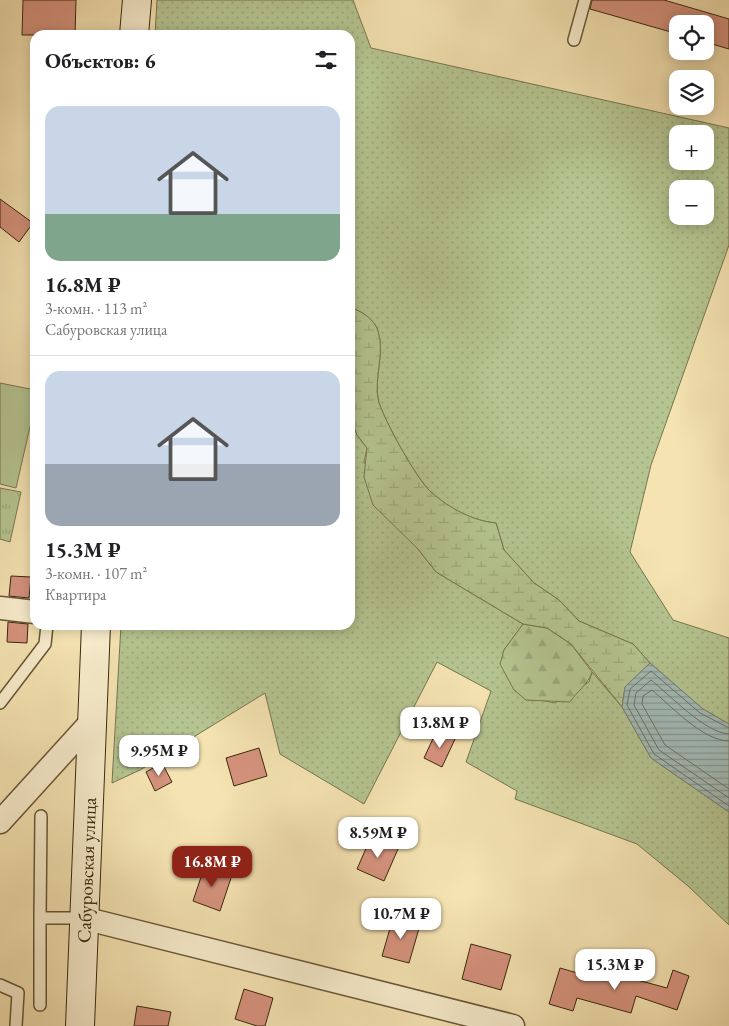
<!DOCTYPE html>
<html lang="ru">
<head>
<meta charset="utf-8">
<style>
	body { margin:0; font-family:"EB Garamond",serif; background:#f2f2f2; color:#202124; height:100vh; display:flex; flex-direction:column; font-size:19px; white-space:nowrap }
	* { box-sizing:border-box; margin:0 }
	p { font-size:16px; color:#757577 }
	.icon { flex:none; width:28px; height:28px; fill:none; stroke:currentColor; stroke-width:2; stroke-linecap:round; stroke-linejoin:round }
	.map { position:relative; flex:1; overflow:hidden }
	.side { position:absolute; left:30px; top:30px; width:325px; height:600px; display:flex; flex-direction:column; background:#fff; border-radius:15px; box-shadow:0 2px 12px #0003 }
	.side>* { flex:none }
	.buttons { position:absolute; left:669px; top:15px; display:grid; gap:10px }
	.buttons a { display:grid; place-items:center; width:45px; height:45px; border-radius:10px; background:#fff; box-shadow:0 2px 12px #0003; font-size:25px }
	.price { position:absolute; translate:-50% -42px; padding:0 11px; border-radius:10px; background:#fff; color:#222; font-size:16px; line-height:32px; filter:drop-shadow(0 1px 2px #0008) }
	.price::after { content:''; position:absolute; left:50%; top:30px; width:15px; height:11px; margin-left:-8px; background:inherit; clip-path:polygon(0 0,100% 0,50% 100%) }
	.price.selected { background:#8f2418; color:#fff }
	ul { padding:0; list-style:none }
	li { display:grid; align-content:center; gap:10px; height:265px; padding:0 15px }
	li+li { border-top:1px solid #e0e0e0 }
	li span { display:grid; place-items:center; height:155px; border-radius:15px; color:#555 }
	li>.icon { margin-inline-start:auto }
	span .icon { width:90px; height:90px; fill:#fffc; stroke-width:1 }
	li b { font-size:21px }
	h2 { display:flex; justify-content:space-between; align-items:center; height:60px; padding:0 15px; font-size:21px }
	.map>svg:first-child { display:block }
	.grass { fill:url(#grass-dots); stroke:#777650; fill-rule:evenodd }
	.forest { fill:url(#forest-firs); stroke:#777650 }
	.wetland { fill:url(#wetland-marsh); stroke:#777650 }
	.park { fill:url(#park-tufts); stroke:#777650 }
	.pitch { fill:#b5c591; stroke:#777650 }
	.water { fill:url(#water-rules); stroke:#788074 }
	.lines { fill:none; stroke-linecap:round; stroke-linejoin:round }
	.shore { stroke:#6e7163; stroke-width:1 }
	.building { fill:#d6937e; stroke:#39270e }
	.lane-casing { stroke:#685637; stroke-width:14 }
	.street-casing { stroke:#685637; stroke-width:25 }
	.secondary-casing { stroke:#39270e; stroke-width:30 }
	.lane { stroke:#f8edcd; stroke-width:11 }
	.street { stroke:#f8edcd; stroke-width:22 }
	.secondary { stroke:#f8edcd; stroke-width:28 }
	.labels { text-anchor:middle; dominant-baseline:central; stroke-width:4.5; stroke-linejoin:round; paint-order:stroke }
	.street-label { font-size:19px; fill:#39270e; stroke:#f8edcd }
</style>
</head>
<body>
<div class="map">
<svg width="729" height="1026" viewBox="0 0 729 1026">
	<defs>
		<pattern id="grass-dots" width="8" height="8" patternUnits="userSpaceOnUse" patternTransform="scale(1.25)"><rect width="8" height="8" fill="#b5c591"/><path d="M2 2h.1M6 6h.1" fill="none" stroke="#9ca97c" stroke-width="1.8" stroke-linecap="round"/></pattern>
		<pattern id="forest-firs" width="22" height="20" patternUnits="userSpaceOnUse" patternTransform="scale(1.25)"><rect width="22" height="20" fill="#b5c591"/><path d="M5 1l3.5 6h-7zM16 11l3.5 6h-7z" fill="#9ca97c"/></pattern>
		<pattern id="wetland-marsh" width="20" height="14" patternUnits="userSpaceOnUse" patternTransform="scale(1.25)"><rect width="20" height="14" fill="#b5c591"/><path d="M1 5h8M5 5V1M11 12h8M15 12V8" fill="none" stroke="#9ca97c"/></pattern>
		<pattern id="park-tufts" width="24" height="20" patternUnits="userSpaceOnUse" patternTransform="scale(1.25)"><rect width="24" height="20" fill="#b5c591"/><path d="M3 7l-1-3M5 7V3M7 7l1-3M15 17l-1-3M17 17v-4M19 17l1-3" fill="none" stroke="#9ca97c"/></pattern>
		<pattern id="water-rules" width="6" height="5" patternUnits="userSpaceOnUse" patternTransform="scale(1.25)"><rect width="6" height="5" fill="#a2bbb8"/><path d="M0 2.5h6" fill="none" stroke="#859894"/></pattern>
	</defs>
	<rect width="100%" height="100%" fill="#f5e3b2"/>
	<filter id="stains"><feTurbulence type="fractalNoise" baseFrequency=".004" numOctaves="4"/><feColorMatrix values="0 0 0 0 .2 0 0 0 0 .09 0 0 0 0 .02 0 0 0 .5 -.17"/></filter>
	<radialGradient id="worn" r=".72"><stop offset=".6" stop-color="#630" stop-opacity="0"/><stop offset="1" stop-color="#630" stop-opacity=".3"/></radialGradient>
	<!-- grass -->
	<path class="grass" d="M157,0H353L371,48L729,128V245L651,465L630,552L673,620L729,638V724L703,709L650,663L633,644L579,621L559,600L534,583L504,550L496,523C473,521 448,508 431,492C417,480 382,417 378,399C374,377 385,353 378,331C375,320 361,310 350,308V35H155ZM678,134H705V161H678ZM678,189H705V216H678Z
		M350,414L357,435L367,448L364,462L418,549L436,572L523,624L504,650L526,700H540L555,703L589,682L592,672L622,707L651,758L729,812V925L688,886L637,844L515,799L517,791L466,762L491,691L437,662L364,804L280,754L265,693L140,770L112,783L121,625H350Z"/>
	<!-- forest -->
	<path class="forest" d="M523,624L547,628L571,644L592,672C588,685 577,691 570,702L526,700L514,690L500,664L504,650Z"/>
	<!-- wetland -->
	<path class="wetland" d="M350,308C361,310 375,320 378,331C385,353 374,377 378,399C382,417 417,480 431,492C449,508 473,521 496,523L504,550L534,583L559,600L579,621L633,644L650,663L625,687L622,707L571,644L547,628L523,624L436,572L418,549L373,505L364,477L367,448L357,435L350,414Z"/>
	<!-- park -->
	<path class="park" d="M0,488L21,492L10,542L0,539Z"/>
	<!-- pitch -->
	<path class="pitch" d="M0,383L35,390V405L16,488L0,484Z"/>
	<!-- water -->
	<path class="water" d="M650,663L703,709L729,724V812L651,758L622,707L625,687Z"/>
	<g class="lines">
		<!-- shore -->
		<path class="shore" d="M729,728L700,713L651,671L630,689L627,705L654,754L729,806
			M729,734C705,733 670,695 651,680L636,693L634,705L659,750L729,798
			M729,741C703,741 671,706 652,690L643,696L642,704L665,745L729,789"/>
	</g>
	<!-- building -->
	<path class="building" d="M23,0H76L75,35H22Z
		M592,0H664L729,19V49L705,42V24H678V34L590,9Z
		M0,199L33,223L19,242L0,227Z
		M11,576L31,577L29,598L9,596Z
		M8,622L28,624L27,643L7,642Z
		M437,730L455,739L442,767L424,758Z
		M259,748L267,776L234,786L226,758Z
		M162,763L172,782L155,791L146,772Z
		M371,837L398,849L384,881L357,869Z
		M205,865L232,875L220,911L193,901Z
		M393,918L420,925L409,963L382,956Z
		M471,944L511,955L501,990L462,979Z
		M560,968L605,981L608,972L667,988L673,970L689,976L677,1010L636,996L631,1013L577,998L573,1011L549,1004Z
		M244,989L273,998L265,1026H257L235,1019Z
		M137,1006L171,1012L168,1026H134Z"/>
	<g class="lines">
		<defs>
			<path id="lane" d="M574,40L585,0
				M0,703L45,644L47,625
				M40,918L41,816
				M0,985L18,993L16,1026
				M40,1005V918H83"/>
			<path id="street" d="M0,608L35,612
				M0,822L91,722
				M83,918L513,1026"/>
			<g id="secondary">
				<path d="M134,35L137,0"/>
				<path id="s1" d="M80,1026L96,625"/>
			</g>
		</defs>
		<!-- lane casing -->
		<use href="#lane" class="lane-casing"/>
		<!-- street casing -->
		<use href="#street" class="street-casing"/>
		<!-- secondary casing -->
		<use href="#secondary" class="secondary-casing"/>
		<!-- lane -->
		<use href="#lane" class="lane"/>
		<!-- street -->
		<use href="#street" class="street"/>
		<!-- secondary -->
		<use href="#secondary" class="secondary"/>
	</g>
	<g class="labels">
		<!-- street labels -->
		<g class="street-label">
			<text stroke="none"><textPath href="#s1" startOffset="156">Сабуровская улица</textPath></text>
		</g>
	</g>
	<rect width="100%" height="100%" filter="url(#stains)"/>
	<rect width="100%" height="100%" fill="url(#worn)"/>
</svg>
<div class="buttons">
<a><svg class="icon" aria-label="locate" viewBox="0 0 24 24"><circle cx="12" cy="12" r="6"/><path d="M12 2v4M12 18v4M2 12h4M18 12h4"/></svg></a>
<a><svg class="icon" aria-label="layers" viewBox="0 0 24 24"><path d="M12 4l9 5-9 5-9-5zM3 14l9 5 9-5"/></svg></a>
<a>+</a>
<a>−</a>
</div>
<b class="price" style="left:440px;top:749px">13.8M ₽</b>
<b class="price" style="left:159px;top:777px">9.95M ₽</b>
<b class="price" style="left:378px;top:859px">8.59M ₽</b>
<b class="price selected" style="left:212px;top:888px">16.8M ₽</b>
<b class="price" style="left:401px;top:940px">10.7M ₽</b>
<b class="price" style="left:615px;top:991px">15.3M ₽</b>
<section class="side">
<h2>Объектов: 6<svg class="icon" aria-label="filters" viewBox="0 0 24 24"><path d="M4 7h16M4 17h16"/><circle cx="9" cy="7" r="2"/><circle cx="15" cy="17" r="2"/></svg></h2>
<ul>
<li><span style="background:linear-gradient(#c9d6e8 70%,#7fa58c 0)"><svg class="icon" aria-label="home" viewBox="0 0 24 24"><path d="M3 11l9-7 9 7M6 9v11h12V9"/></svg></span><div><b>16.8M ₽</b><p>3-комн. · 113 m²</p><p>Сабуровская улица</p></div></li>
<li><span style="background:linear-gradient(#c9d6e8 60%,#9aa5b1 0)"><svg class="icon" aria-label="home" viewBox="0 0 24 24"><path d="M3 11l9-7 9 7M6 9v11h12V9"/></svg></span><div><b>15.3M ₽</b><p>3-комн. · 107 m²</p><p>Квартира</p></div></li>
</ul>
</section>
</div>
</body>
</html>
